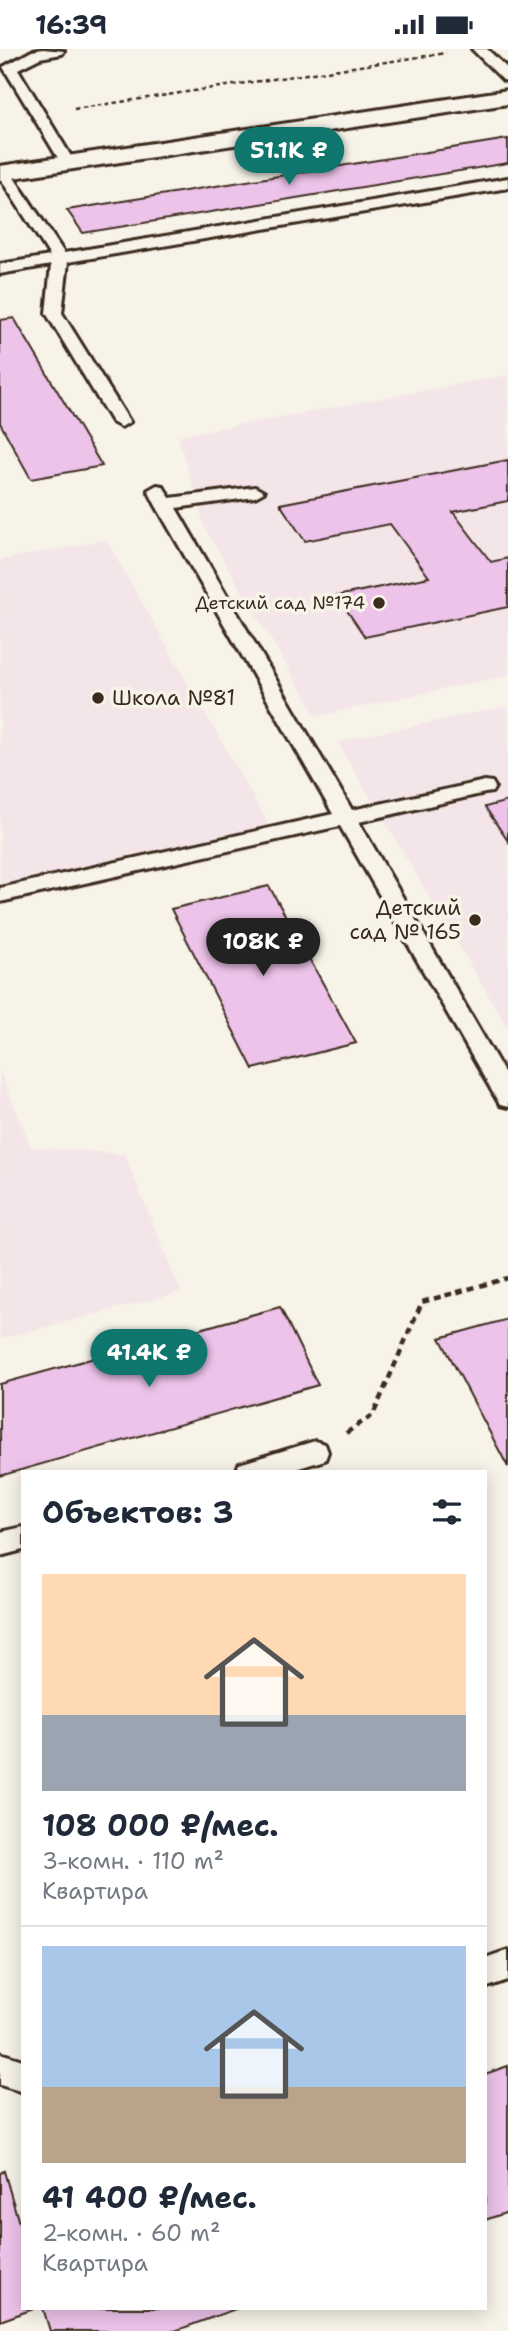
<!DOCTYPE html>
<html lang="ru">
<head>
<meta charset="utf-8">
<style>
	body { margin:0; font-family:"Shantell Sans",sans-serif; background:#f2f2f3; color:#1f2937; height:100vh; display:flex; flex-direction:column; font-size:26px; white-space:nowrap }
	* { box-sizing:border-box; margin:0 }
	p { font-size:23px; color:#747a83 }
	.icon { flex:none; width:38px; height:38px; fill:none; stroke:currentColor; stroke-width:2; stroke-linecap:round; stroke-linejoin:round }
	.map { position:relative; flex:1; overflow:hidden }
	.sheet { position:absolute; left:21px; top:1421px; width:466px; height:840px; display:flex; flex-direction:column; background:#fff; border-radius:0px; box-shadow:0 4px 18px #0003 }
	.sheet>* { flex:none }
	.price { position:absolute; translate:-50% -60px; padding:0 16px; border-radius:24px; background:#0f766e; color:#fff; font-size:23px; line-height:46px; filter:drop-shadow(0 2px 4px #0008) }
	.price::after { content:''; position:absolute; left:50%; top:42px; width:21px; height:16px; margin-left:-10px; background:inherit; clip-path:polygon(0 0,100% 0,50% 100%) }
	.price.current { background:#222; color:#fff }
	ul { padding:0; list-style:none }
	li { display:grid; align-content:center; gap:14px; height:371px; padding:0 21px }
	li+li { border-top:2px solid #e0e1e3 }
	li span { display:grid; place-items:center; height:217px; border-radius:0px; color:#555 }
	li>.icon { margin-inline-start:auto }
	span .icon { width:126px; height:126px; fill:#fffc; stroke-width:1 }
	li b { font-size:30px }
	h2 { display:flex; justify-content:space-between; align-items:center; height:84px; padding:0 21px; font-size:30px }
	.status { display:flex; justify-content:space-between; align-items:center; height:49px; padding:0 35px; background:#fff; direction:ltr }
	.status svg { height:19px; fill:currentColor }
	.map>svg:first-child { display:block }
	.built { fill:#f4e5e9 }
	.building { fill:#edc3ea; stroke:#3b2a1e; stroke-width:2 }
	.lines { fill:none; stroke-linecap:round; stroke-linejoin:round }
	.lane-casing { stroke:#3b2a1e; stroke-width:6 }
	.street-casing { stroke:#3b2a1e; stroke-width:6 }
	.path-far1 { stroke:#3b2a1e; stroke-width:2.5; stroke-dasharray:4.5 3.5; stroke-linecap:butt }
	.path { stroke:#3b2a1e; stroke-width:4.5; stroke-dasharray:7 5; stroke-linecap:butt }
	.lane { fill:#f7f3e8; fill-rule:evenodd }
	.street { fill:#f7f3e8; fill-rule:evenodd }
	.poi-dot { fill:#3b2a1e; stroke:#f7f3e8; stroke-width:2.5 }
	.labels { text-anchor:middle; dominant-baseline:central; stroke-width:7; stroke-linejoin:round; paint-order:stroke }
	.far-poi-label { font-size:18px; fill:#3b2a1e; stroke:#f7f3e8; text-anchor:end }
	.poi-label { font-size:21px; fill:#3b2a1e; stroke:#f7f3e8; text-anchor:start }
</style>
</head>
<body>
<div class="status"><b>16:39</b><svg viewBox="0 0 49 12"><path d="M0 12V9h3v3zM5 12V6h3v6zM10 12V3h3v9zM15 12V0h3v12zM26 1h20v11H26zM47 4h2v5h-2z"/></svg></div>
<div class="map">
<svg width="508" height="2282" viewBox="0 0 508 2282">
	<rect width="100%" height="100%" fill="#f7f3e8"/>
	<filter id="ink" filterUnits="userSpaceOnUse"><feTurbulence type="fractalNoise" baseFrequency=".0143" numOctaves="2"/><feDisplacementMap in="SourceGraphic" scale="14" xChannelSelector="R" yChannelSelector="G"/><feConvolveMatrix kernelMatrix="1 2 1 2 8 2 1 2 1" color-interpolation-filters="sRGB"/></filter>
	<g filter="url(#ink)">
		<!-- built -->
		<path class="built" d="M508,326V626L317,667L206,482L178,387Z
			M106,491L280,795L0,857V511Z
			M508,657V979L337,693Z
			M0,1023L31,1098L124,1105L181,1243L0,1290Z"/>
		<!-- building -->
		<path class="building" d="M508,90V114L83,184L67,161Z
			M14,269L102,417L31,430L0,374V271Z
			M508,411V452L453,463L491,513L508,509V558L365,588L337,547L429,528L390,475L305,492L280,455Z
			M508,752V792L485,758Z
			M269,837L356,994L253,1020L171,860Z
			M280,1258L318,1336L0,1427V1335Z
			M508,1270V1418L440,1289Z
			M508,2017V2163L485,2171V2025Z
			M4,2122L23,2188V2259H36L0,2272V2124Z
			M43,2259H238L175,2282H50Z"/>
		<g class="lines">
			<defs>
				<path id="lane" d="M43,0L64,2L62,5L40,9L18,20L75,114L68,118L61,114L3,18L32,2Z
					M472,0H487L508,20V32L503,31Z
					M4,119L9,121L64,204L508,129V139L68,213L62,264L130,373L121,378L112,373L46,264L51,216L0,225V215L50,207L0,129V120Z
					M157,436L163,437L170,449L255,438L264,443L255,448L176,459L352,761L485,732L492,733L495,738L492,743L485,744L359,773L508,1030V1058L500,1056L340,777L0,853V839L333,765L155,455L148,441Z
					M315,1392L325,1395L328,1403L325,1411L286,1423H236L239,1415Z
					M23,1478V1501L0,1507V1483Z
					M508,1901V1931L485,1939V1909Z
					M0,2004L23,2011V2043L0,2036Z"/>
				<path id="street" d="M508,41V55L0,131V117Z"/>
			</defs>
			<!-- lane casing -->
			<use href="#lane" class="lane-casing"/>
			<!-- street casing -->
			<use href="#street" class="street-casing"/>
			<!-- path-far1 -->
			<path class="path-far1" d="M74,60L446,4"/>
			<!-- path -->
			<path class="path" d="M346,1384L373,1366L422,1253L508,1229"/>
			<!-- lane -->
			<use href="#lane" class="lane"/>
			<!-- street -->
			<use href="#street" class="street"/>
		</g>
	</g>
	<!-- markers -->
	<g class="poi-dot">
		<circle cx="379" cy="554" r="7"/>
		<circle cx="98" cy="649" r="7"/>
		<circle cx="475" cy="871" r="7"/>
	</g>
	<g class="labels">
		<!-- far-poi labels -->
		<g class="far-poi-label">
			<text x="365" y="554">Детский сад №174</text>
		</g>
		<!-- poi labels -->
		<g class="poi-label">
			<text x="112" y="649">Школа №81</text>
			<text x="461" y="859" text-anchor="end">Детский<tspan x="461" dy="24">сад № 165</tspan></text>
		</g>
	</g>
</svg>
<b class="price" style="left:289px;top:138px">51.1K ₽</b>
<b class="price current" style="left:263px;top:929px">108K ₽</b>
<b class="price" style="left:149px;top:1340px">41.4K ₽</b>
<section class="sheet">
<h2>Объектов: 3<svg class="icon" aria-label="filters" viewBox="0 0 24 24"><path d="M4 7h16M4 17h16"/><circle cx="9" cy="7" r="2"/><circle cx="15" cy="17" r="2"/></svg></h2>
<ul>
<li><span style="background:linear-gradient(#ffd9b3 65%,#9aa5b1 0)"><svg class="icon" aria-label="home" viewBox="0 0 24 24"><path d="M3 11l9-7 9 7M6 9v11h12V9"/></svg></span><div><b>108 000 ₽/мес.</b><p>3-комн. · 110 m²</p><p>Квартира</p></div></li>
<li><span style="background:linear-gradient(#a9c7e8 65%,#b9a48a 0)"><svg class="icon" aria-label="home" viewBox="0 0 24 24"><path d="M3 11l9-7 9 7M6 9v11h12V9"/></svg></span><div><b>41 400 ₽/мес.</b><p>2-комн. · 60 m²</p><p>Квартира</p></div></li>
</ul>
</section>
</div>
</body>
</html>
